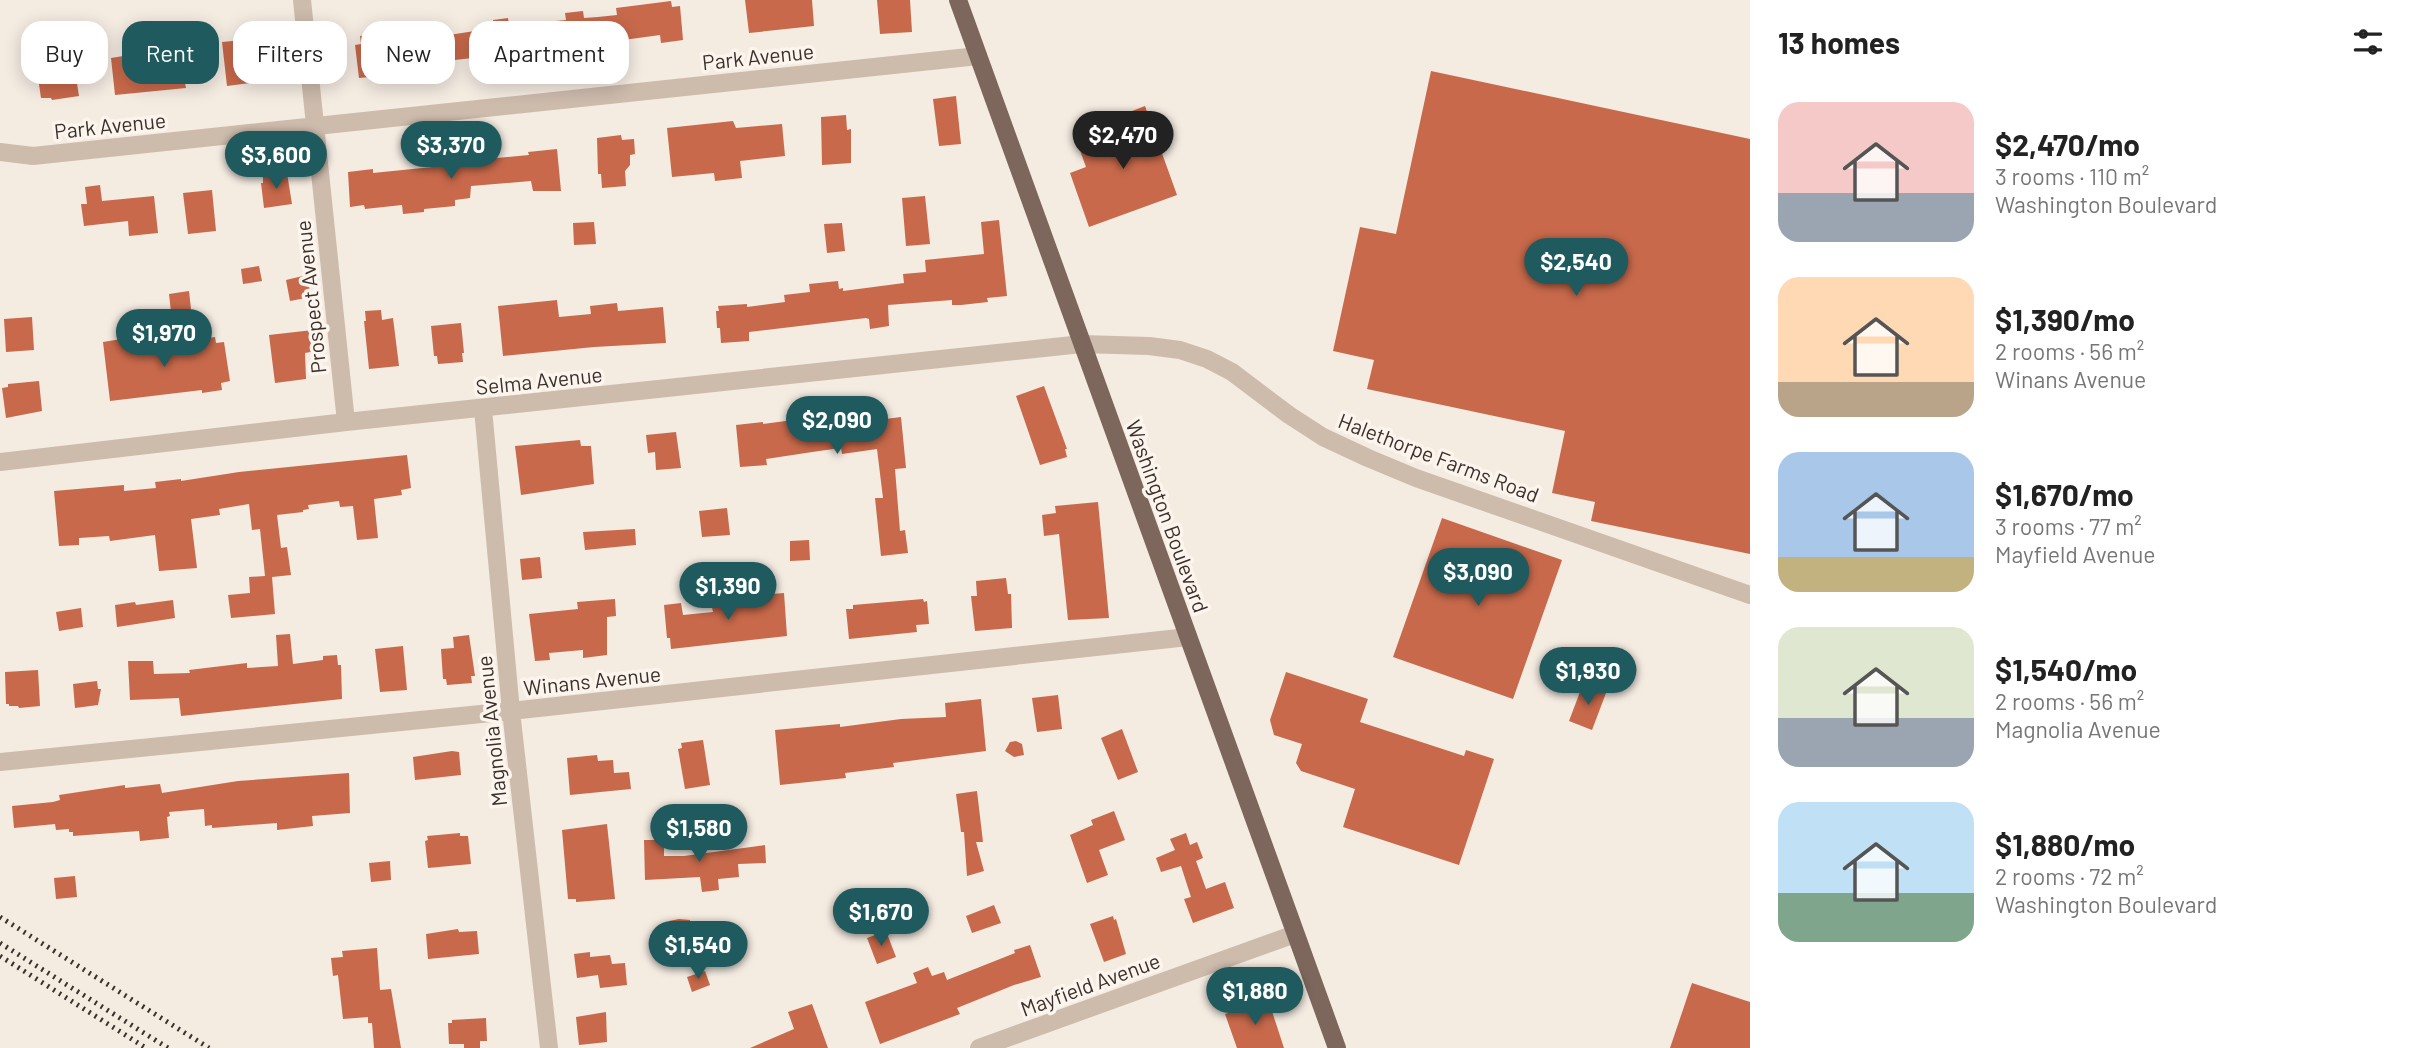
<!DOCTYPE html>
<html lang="en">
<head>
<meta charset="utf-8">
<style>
	body { margin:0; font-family:Barlow,sans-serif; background:#f6f6f6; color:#222; height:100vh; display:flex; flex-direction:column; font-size:26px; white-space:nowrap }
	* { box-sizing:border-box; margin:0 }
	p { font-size:23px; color:#767676 }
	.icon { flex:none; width:38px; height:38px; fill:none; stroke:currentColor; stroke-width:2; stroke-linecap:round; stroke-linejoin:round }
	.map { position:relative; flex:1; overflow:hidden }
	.sheet { display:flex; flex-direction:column; background:#fff; width:665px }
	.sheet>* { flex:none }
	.top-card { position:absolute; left:21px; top:21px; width:665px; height:63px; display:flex; gap:14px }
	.price { position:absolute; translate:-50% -60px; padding:0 16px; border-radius:24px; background:#1f5a5e; color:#fff; font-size:23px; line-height:46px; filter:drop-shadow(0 2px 4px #0008) }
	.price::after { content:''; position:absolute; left:50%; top:42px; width:21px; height:16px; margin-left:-10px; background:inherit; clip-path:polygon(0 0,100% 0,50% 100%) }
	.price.selected { background:#222; color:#fff }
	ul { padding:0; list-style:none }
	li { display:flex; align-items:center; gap:21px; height:175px; padding:0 28px }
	li span { display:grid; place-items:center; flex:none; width:196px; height:140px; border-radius:21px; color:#555 }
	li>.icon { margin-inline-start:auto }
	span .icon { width:84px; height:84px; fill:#fffc; stroke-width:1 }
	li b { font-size:30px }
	h2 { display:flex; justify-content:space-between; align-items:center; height:84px; padding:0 28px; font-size:30px }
	.pill { padding:0 24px; border-radius:21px; background:#fff; box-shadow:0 4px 18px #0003; font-size:24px; line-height:63px }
	.pill.selected { background:#1f5a5e; color:#fff }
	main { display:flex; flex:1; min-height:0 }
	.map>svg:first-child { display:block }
	.building { fill:#c8694b }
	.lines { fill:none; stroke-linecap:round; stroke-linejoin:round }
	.minor { stroke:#cdbbac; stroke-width:18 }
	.major { stroke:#7d675c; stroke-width:18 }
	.rail { stroke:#3b302b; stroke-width:5; stroke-dasharray:2 5; stroke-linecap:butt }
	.labels { text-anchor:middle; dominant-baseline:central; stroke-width:7; stroke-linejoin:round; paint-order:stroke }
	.street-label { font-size:21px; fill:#3b302b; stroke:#fbf5ee }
</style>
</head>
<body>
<main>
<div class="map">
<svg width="1750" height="1048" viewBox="0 0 1750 1048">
	<rect width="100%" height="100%" fill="#f4ebe1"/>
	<!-- building -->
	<path class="building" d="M745,0H812L814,26L749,33Z
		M877,0H910L912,32L880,34Z
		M671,1L672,7L680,6L683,40L661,43L660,35L587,45V53L563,56L556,21L566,20L565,13L583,11L584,18L598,17L617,15L616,8Z
		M508,18L511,38H516L518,52L513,53L515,65L501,67L499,55L428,63L425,29L447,26L449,35L494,28L493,20Z
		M376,34V42H379L381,76L359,78L355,45L361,44L360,36Z
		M253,39L258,82L227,86L222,42Z
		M184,46L185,53H191L192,69L187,70L188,83H185L186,88L115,95L111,58Z
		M73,58L79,96L52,100L51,98H41L37,71L56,69L54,60Z
		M1431,71L1750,139V554L1591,521L1595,502L1552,493L1565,431L1367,389L1374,360L1333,351L1360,227L1396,234Z
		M956,96L961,144L939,146L933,99Z
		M1145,106L1177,195L1089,227L1070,173L1086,167L1078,145L1123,129L1119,116Z
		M846,115L847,130L851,129V163L822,165L821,117Z
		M733,121L736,128L782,124L785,156L740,161L742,178L715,181L714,173L672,177L667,128Z
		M621,135L622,140L634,139L635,154L630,155V165L625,171L626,186L602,188L601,174H598L597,138Z
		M557,149L561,191H533L531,181L471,186L470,198L455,200V206L424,209V212L403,214L402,205L365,209L364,205L350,207L348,172L373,169V173L442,166L441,156L465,154V161L529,155L528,152Z
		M287,173L292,204L264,208L261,183H263V176Z
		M100,185L102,201L154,196L158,233L129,236L128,221L84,226L81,204H87L85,187Z
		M212,190L216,231L188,234L183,193Z
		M925,196L930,244L906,246L902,198Z
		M999,220L1007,296L987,298L988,302L961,305H952V300L888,305L889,326L870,329L869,319L866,318L749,332V341L721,343L720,328H717L716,311H719L718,306L747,304V307L785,302L784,295L810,292L809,284L838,281L839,289L843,288V291L904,283L903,274L926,272L925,260L984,254L981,222Z
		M594,222L596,244L574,245L573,223Z
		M842,223L845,251L827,253L824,224Z
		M259,266L262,281L243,284L241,269Z
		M307,275L311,297L290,301L286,280Z
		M189,291L191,309L171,312L169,294Z
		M557,300L559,317L591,314L590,306L617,303L618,311L663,307L666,343L594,347L503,356L498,306Z
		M381,310L382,320L393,318L399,366L369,369L364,321H366L365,311Z
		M32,317L34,350L6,352L4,319Z
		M461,323L464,353H462L463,362L438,364L437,356H434L431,326Z
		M313,330L316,351L305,353L306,379L275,383L269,335Z
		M215,337L216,343L224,342L230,381L221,383L222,390L202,393V390L110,401L103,342L127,338L129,351L161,347V352L195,348L194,340Z
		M39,381L42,411L6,418L2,388L8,387V384Z
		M1044,386L1067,449H1065L1067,457L1040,465L1016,396Z
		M853,412L854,423L901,417L906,468L895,469L900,531L905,530L908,553L881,556L875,498H883L877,449L842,454L841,448L819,451L766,459L767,465L740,467L736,425L763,422V424Z
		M676,432L681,468L656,470L655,452L648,453L646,435Z
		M580,440L581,446H591L594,484L521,495L515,446Z
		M407,455L411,488L401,490L402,495L374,499L378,538L357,540L353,506L340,507L339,501L308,505L309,509L303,510V512L277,515L281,548L287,547L291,575L272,577L275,614L231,618L228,595L250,593L249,577L265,576L260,529L252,530L249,504L219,509L220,515L191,519L197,568L159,571L155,535L110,541L109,536L79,538V545L59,546L54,491L124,485V491L156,488L155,482L181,479V481L239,472Z
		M1098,502L1109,618L1068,620L1059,534L1044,536L1042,515L1056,513L1055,506Z
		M727,508L730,535L702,537L699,511Z
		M1442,518L1562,560L1513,699L1393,657Z
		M635,529L636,545L585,550L583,532Z
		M809,540L810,560L790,561V541Z
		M540,557L542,578L522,580L520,559Z
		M1006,578L1008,594H1011L1012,628L975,631L971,596H977L976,581Z
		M771,591V594L784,593L787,636L671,649L670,638H667L664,605L681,603L683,615L713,612L711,603L755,597L754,592Z
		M615,599L616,616L607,617V655L583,658V650L549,653L550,660L535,661L529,614L578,609L577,602Z
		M923,599L924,602L927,601L929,624L916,625L917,632L849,639L846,609H853V605Z
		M173,600L175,618L117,627L115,605L135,602L136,605Z
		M81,608L83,627L59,631L56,612Z
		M290,634L293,664L323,660V656L337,655L338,665H341L342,699L181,716L179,698L130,700L128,661H153L154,674L190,673L189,670L247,663V668L278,666L276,635Z
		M469,635L475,676H471L472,683L447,685L446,679H443L441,649L454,648L453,637Z
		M403,646L407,690L380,692L375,649Z
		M38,670L40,706L19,708L18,706H9V704H6L5,672Z
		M1286,672L1368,699L1360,722L1464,756L1466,750L1494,759L1459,865L1343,827L1355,789L1301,771L1296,763L1302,744L1274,735L1270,720Z
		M97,681L98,689H101L98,705L75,708L73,684Z
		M1583,684L1606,693L1592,730L1569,721Z
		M1058,695L1062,729L1037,732L1032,698Z
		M981,699L986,751L893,763L894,767L845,773L846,778L780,785L775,730L840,724V727L901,719L946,717L945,703Z
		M1122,729L1138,772L1118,780L1101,738Z
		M703,740L710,785L685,789L678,749L682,748L681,743Z
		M1016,741L1022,744L1024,755L1014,757L1005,751L1010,742Z
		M452,751L459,752L461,775L415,780L413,757Z
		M597,755L598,761L613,760L614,773L629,772L631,789L570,795L567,758Z
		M349,773L350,813L312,816L313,826L277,830V823L212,828V825L205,826L204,809L169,812L170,816L167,817L169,838L140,841L139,831L73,836V832H69V829L56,830L55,824L14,828L12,806L53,802L60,800L59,795L125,785V788L160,784L162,793L238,781Z
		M977,791L983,842H976L984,871L967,876L964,832H961L956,794Z
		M1114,811L1125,840L1099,850L1108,875L1087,883L1070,835L1093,825L1091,820Z
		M607,824L615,899L576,902V899H568L562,830Z
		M460,833V836H468L471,864L428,868L425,841L428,840L427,836Z
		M1186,833L1190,845L1197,842L1203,858L1196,861L1206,889L1225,882L1234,908L1193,923L1184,899L1191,897L1181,866L1161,872L1156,858L1175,850L1170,839Z
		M644,840H664V856H684L765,845L766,863L738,864L739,877L718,879L719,890L702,892L700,877L645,880Z
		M390,861L391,880L371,882L369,863Z
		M75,876L77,897L56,899L54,878Z
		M994,905L1001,923L972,933L966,916Z
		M1113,916L1114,920L1116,919L1126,954L1104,962L1090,924Z
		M679,919L690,920L692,940L674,942L669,921Z
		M458,929L459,932L477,931L479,954L428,959L426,934Z
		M886,931L896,957L877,964L867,938Z
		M1030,945L1041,977L1014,985L957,1008L960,1014L880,1044L865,1002L917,983L913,973L928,967L932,976L944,972L947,980L1015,953L1014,950Z
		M377,948L380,990L391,989L401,1048H374L372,1023H368V1017L343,1019L338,975L333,976L331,958L343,957L342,951Z
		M590,952V957L610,955L612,964L625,963L627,985L600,988L598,975L577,978L574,954Z
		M705,971L710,985L692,992L687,977Z
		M1692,983L1750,1002V1048H1670Z
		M1268,999L1284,1048H1237L1225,1014Z
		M812,1004L828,1048H750L794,1029L788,1012Z
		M606,1012L607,1042L579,1045L576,1017Z
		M486,1018L487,1041H480V1048H464V1044H449L448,1023H452V1020Z"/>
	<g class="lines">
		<!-- minor -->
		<path class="minor" d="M302,0L346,422
			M0,152L33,156L978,56
			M483,409L511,711L549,1048
			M0,462L346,422L1082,344L1149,346L1180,350L1207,359L1232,372L1289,415L1323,437L1368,458L1416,478L1750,595
			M0,762L511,711L1188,637
			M979,1048L1295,934"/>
		<!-- major -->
		<path class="major" d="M958,0L1337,1048"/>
		<!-- rail -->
		<path class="rail" d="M0,917L209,1048
			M0,943L168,1048
			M0,956L146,1048"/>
	</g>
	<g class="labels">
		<!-- street labels -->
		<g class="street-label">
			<text transform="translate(758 56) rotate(-6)">Park Avenue</text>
			<text transform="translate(110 125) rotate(-6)">Park Avenue</text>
			<text transform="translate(310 297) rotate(-96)">Prospect Avenue</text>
			<text transform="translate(539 380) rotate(-6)">Selma Avenue</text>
			<text transform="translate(1439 457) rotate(21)">Halethorpe Farms Road</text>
			<text transform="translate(1168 516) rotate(70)">Washington Boulevard</text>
			<text transform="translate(592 680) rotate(-6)">Winans Avenue</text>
			<text transform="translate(491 731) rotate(-96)">Magnolia Avenue</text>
			<text transform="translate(1090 984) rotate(-20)">Mayfield Avenue</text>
		</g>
	</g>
</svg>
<b class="price selected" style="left:1123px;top:171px">$2,470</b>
<b class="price" style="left:451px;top:181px">$3,370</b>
<b class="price" style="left:276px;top:191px">$3,600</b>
<b class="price" style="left:1576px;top:298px">$2,540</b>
<b class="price" style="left:164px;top:369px">$1,970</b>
<b class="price" style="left:837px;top:456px">$2,090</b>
<b class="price" style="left:1478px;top:608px">$3,090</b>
<b class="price" style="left:728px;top:622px">$1,390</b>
<b class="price" style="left:1588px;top:707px">$1,930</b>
<b class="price" style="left:699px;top:864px">$1,580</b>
<b class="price" style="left:881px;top:948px">$1,670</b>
<b class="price" style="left:698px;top:981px">$1,540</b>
<b class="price" style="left:1255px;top:1027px">$1,880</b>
<div class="top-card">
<a class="pill">Buy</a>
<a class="pill selected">Rent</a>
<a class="pill">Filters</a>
<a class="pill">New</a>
<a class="pill">Apartment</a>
</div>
</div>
<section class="sheet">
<h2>13 homes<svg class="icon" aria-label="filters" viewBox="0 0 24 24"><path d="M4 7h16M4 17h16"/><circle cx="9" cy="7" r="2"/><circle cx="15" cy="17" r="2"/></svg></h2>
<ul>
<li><span style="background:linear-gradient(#f6c9c9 65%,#9aa5b1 0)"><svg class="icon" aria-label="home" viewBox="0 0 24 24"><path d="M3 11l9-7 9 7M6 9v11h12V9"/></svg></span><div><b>$2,470/mo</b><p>3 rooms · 110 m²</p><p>Washington Boulevard</p></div></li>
<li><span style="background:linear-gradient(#ffd9b3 75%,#b9a48a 0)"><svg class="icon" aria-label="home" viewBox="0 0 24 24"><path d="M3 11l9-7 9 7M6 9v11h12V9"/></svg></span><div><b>$1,390/mo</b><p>2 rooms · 56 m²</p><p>Winans Avenue</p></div></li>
<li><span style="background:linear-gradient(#a9c7e8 75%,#c2b280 0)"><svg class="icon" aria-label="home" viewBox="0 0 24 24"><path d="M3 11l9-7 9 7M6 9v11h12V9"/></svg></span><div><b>$1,670/mo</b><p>3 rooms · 77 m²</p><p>Mayfield Avenue</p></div></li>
<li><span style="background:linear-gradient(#dfe7d0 65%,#9aa5b1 0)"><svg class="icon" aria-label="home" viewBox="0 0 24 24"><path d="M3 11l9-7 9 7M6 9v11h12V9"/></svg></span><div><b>$1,540/mo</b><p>2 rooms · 56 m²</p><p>Magnolia Avenue</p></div></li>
<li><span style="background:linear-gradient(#bfe0f5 65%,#7fa58c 0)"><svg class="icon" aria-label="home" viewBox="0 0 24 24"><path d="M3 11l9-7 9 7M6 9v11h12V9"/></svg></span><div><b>$1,880/mo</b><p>2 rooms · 72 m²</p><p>Washington Boulevard</p></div></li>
</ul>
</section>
</main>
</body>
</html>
